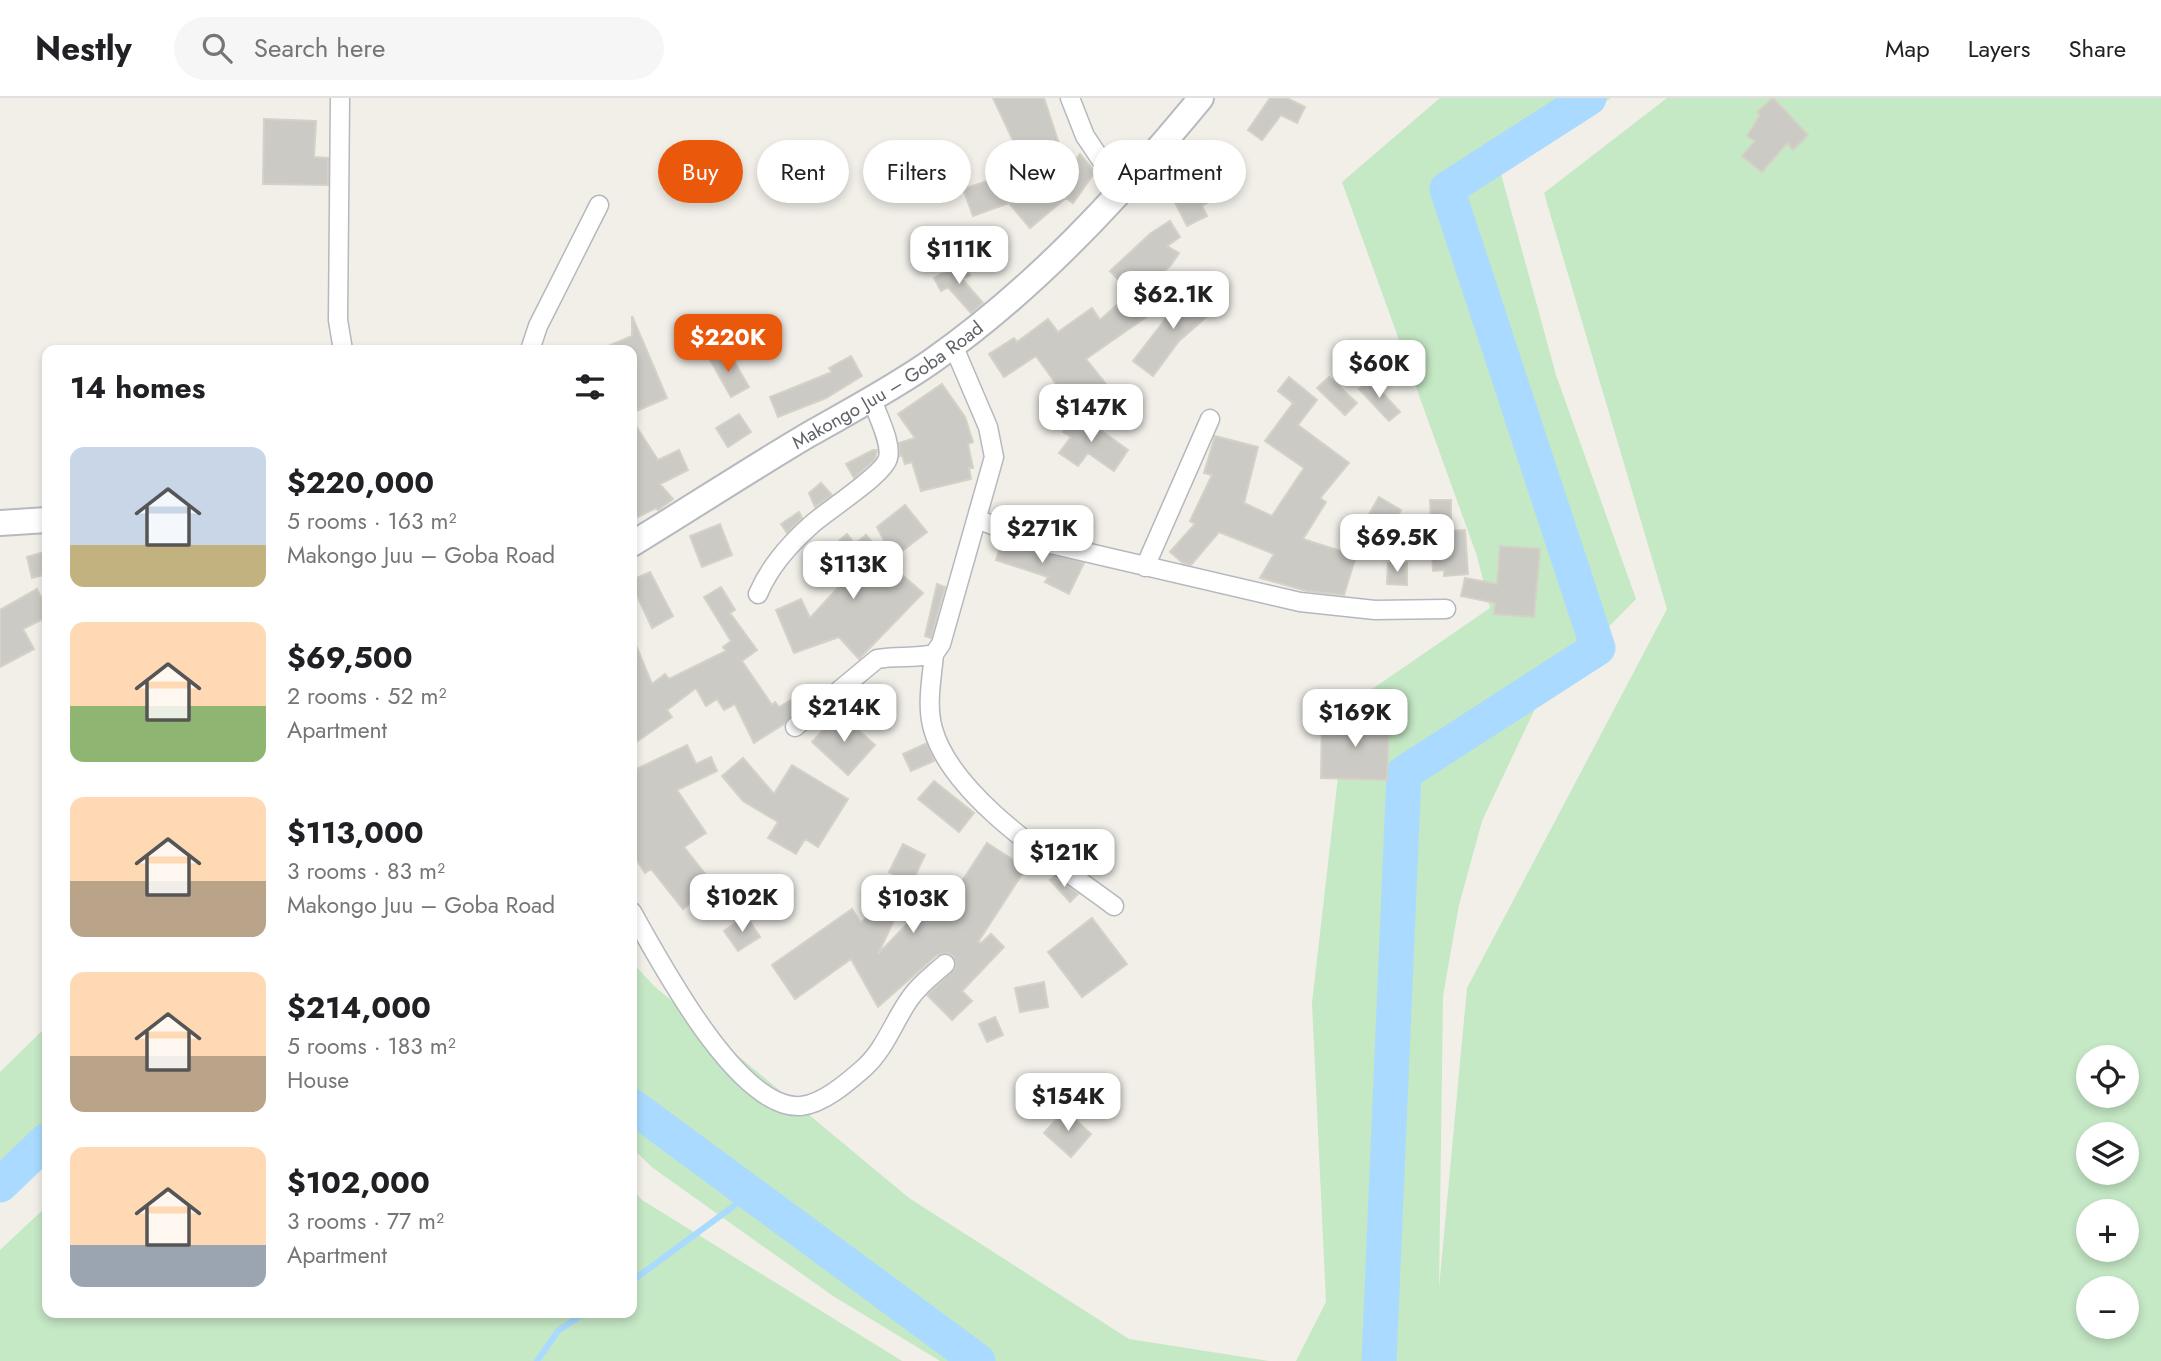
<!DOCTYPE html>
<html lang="en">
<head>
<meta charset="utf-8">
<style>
	body { margin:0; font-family:Jost,sans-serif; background:#f6f6f6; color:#202124; height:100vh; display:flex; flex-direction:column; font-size:26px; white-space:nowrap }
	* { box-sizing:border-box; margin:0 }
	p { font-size:23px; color:#757577 }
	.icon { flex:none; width:38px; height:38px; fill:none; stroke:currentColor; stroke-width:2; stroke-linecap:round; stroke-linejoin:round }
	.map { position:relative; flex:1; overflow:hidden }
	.sheet { position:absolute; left:42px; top:247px; width:595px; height:973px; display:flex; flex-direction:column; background:#fff; border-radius:14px; box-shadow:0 4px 10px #0003 }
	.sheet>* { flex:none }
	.guide { position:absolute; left:658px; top:42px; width:665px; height:63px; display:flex; gap:14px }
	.fabs { position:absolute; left:2076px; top:947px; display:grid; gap:14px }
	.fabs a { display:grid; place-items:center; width:63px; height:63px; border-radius:50%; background:#fff; box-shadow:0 4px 10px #0003; font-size:35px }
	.price { position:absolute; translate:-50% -60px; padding:0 16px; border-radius:14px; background:#fff; color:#222; font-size:23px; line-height:46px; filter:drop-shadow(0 2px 4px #0008) }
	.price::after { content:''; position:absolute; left:50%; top:42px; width:21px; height:16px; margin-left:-10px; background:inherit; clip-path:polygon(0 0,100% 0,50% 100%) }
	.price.active { background:#ea580c; color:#fff }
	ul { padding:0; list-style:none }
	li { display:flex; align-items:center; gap:21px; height:175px; padding:0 28px }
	li span { display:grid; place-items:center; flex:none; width:196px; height:140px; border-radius:14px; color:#555 }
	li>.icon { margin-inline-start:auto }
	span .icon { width:84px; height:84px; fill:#fffc; stroke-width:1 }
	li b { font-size:30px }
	h2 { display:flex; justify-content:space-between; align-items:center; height:84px; padding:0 28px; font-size:30px }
	.pill { padding:0 24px; border-radius:32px; background:#fff; box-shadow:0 4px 10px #0003; font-size:24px; line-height:63px }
	.pill.active { background:#ea580c; color:#fff }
	header { display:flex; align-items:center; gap:42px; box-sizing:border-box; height:98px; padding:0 35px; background:#fff; border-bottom:2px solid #e0e0e0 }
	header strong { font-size:33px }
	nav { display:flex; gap:38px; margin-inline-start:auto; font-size:24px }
	.search { width:490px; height:63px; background:#f6f6f6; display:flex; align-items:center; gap:18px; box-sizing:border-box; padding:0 24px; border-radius:38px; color:#757577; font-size:26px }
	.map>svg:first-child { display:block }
	.green { fill:#c5e8c5; fill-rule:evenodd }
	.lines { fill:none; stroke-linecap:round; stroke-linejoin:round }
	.stream { stroke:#aadaff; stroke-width:6 }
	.river { stroke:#aadaff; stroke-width:35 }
	.building { fill:#cccac5; stroke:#d6d1c6; stroke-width:2 }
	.street-casing { stroke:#b5b8bc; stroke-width:21 }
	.secondary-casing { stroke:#b6babf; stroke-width:28 }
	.street { stroke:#fff; stroke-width:18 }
	.secondary { stroke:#fff; stroke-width:24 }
	.labels { text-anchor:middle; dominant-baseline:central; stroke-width:5; stroke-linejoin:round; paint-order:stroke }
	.street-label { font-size:19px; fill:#5f6368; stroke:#fff }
</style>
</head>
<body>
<header>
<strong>Nestly</strong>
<div class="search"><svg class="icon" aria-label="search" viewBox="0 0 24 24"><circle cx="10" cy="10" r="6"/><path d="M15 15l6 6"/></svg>Search here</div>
<nav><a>Map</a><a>Layers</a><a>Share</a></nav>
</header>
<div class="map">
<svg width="2161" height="1263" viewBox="0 0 2161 1263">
	<rect width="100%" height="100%" fill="#f1efe8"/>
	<!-- green -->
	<path class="green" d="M1440,0H1611L1500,72L1556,277L1636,501L1541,598L1482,723L1459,807L1443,898L1439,1190L1467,890L1667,511L1544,95L1667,0H2161V1263H1296L1326,1204L1312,905L1346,609L1490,510L1477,458L1342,84ZM2088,959H2126V998H2088ZM2088,1036H2126V1074H2088ZM2088,1113H2126V1152H2088ZM2088,1190H2126V1228H2088Z
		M632,864L654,888L909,1100L1129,1241L1269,1263H940L833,1198L653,1070L632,1050Z
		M47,928V1055L0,1091V974Z
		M632,1091L642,1102L902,1263H0V1152L47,1108V1214H632Z"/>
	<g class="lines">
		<!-- stream -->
		<path class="stream" d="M632,1183L750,1096
			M537,1263L558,1233L586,1214"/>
		<!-- river -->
		<path class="river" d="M632,1008L978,1263
			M0,1087L47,1042
			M1379,1263L1404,675L1598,550L1447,91L1589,0"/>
	</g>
	<!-- building -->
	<path class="building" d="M993,0H1044L1068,73L1080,56L1095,74L1073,105L1066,100L1030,130L1009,105L973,118L963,91L997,80L991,74L1017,51Z
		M1270,0H1287L1305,9L1297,25L1281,17L1262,42L1248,32Z
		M1773,0L1808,37L1793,52L1787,45L1762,74L1742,58L1755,43L1747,38L1760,17L1757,14Z
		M264,21L316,23L314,59L328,60V87L263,86Z
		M1215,62L1231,91L1202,108L1207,118L1187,128L1169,93L1188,83L1185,78Z
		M1170,123L1180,139L1167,148L1179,155L1171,167L1135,200L1110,173L1151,135Z
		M962,164L970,177L962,181L983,205L971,215L948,189L941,193L934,180Z
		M1195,190L1213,213L1179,243L1153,278L1133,263L1181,201Z
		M1127,198L1146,219L1086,261L1106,286L1074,311L1036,258L1004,279L989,256L1014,240L1017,244L1048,221L1058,234L1092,210L1100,222Z
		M632,218L667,300L632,315V252H599L632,238Z
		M701,246L732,267L735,265L749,289L731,299Z
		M851,258L862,278L826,300L778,319L770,299L832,274L829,270Z
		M1289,279L1317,302L1298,327L1349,365L1320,400L1326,404L1303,441L1356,458L1344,497L1307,493L1260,480L1274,456L1219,434L1191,467L1183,465L1170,454L1195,426L1190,423L1212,377L1204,375L1215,338L1258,349L1244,405L1272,418L1304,370L1265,343L1293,305L1278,293Z
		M1329,279L1357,305L1345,317L1317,290Z
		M1370,281L1400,314L1389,323L1359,291Z
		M942,286L965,319L973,344L968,346L973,370H969L971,381L921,393L912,364L905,366L902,357L900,358L899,345L915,340L898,316Z
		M1077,315L1128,352L1114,373L1088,355L1078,368L1059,355L1071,339L1063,334Z
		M739,316L751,334L728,349L716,330Z
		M632,322L658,362L679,352L688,372L660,386L673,401L658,412L656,410L632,422Z
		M873,352H877L875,361L854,380L846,366Z
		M821,385L832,397L815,409L809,395Z
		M1379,399L1401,412L1382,445L1360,432Z
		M1430,402H1451V433L1465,432L1468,476L1444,478V472L1433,473Z
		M905,407L927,434L893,460L877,429Z
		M799,414L802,420L787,435L781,426Z
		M720,426L732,457L702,469L690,438Z
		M847,436L855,446L866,437L893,469L923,495L859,561L839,539L794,555L776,512L801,501L810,520L846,481L824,456Z
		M1002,443L1084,465L1069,496L1045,484L1048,479L996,462Z
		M1500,448L1540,451L1534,519L1494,516L1495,505L1461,498L1465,480L1497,486Z
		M47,453V476L32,480L27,459Z
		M1388,465H1407V487L1387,486Z
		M650,474L673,518L652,530L632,487V482Z
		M937,486L945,489L931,540L925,538Z
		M721,489L735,512L730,515L757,552L742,563L772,607L775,604L779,609L808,592L813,600L784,626L754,645L735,606L724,612L717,601L706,608L696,590L667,612L672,619L632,647V538L652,586L665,576L669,581L726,553L723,549L731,543L704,499Z
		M37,491L47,511V519L23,531L34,551L0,569V512Z
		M839,615L875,647L848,677L812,644Z
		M1322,621L1389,623L1387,682L1321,680Z
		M927,645L934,663L911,673L903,656Z
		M687,647L696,666L711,659L717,673L677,692L706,735L684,749L714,787L683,811L651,771L645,775L632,755V673Z
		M743,660L774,696L792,667L848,701L818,749L805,741L796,756L768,740L778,724L743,703L722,678Z
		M934,683L974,715L959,734L918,701Z
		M987,745L1026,770L978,844L981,845L991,836L1004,849L962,893L972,903L952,922L927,897L955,870L954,859L948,855L937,857L878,909L851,861L795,901L772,867L852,811L861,825L903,781L889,774L903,746L925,757L878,856L941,791L951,800Z
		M1054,779L1058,781L1078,796L1070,804L1050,782Z
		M746,818L760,839L738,853L724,833Z
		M1092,820L1127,866L1082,899L1048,854Z
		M1044,884L1048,909L1020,914L1015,890Z
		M995,919L1003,937L987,944L979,926Z
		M1065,1012L1091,1036L1071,1059L1044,1035Z"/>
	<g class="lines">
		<defs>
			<path id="street" d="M340,0L338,222L343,252
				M1070,0L1085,38L1122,93
				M530,252L538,228L599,107
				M977,421L1025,440L1300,504L1375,512L1446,511
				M1145,469L1210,321
				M758,496C770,468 789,447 811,427C826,413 884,377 888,360C892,344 877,318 873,303
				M934,556C932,580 926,607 933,631C952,700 1058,766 1114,808
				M795,629L877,561C896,557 915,561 934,556L941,546L994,359L988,329L953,247
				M632,814C660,863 738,1013 801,1008C823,1006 848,984 864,970C886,950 894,922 911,899C920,886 934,876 945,866"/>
			<g id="secondary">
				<path d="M0,425L47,422"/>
				<path id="s1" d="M632,446C691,410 749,372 808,337C850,313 892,291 932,263C1035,191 1121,97 1201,0"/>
			</g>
		</defs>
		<!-- street casing -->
		<use href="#street" class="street-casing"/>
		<!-- secondary casing -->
		<use href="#secondary" class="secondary-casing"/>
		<!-- street -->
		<use href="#street" class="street"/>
		<!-- secondary -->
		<use href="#secondary" class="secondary"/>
	</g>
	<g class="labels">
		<!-- street labels -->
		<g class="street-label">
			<text stroke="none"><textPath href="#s1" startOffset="301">Makongo Juu – Goba Road</textPath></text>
		</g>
	</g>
</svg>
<div class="fabs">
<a><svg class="icon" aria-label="locate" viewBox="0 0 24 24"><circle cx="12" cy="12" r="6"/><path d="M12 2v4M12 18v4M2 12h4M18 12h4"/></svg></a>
<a><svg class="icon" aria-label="layers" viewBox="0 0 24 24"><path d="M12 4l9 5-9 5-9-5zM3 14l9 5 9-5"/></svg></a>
<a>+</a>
<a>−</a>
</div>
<b class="price" style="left:959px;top:188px">$111K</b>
<b class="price" style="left:1173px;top:233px">$62.1K</b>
<b class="price active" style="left:728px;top:276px">$220K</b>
<b class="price" style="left:1379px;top:302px">$60K</b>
<b class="price" style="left:1091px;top:346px">$147K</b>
<b class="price" style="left:1042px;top:467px">$271K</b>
<b class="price" style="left:1397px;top:476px">$69.5K</b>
<b class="price" style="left:853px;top:503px">$113K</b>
<b class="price" style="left:844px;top:646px">$214K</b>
<b class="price" style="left:1355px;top:651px">$169K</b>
<b class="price" style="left:1064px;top:791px">$121K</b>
<b class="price" style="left:742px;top:836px">$102K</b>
<b class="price" style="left:913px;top:837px">$103K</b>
<b class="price" style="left:1068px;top:1035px">$154K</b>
<div class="guide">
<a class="pill active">Buy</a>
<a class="pill">Rent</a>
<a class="pill">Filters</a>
<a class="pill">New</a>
<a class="pill">Apartment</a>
</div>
<section class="sheet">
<h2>14 homes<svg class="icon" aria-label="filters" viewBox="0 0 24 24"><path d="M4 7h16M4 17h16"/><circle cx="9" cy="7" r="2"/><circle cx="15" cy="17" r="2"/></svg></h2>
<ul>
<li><span style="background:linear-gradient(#c9d6e8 70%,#c2b280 0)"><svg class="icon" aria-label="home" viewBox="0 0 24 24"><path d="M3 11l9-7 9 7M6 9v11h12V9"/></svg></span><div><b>$220,000</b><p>5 rooms · 163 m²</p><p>Makongo Juu – Goba Road</p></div></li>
<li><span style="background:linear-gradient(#ffd9b3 60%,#8fb573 0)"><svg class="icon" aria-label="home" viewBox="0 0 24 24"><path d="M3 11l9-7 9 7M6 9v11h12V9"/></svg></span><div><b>$69,500</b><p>2 rooms · 52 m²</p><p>Apartment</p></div></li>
<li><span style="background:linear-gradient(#ffd9b3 60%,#b9a48a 0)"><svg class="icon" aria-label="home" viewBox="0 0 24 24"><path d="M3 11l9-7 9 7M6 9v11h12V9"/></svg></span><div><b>$113,000</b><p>3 rooms · 83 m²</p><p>Makongo Juu – Goba Road</p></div></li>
<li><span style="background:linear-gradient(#ffd9b3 60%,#b9a48a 0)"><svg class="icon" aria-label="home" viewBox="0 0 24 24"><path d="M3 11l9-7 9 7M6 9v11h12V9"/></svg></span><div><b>$214,000</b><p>5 rooms · 183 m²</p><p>House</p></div></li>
<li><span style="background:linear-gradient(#ffd9b3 70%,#9aa5b1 0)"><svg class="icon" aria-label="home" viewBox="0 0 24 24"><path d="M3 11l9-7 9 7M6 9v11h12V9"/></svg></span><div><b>$102,000</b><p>3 rooms · 77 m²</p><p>Apartment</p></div></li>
</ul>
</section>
</div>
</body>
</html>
